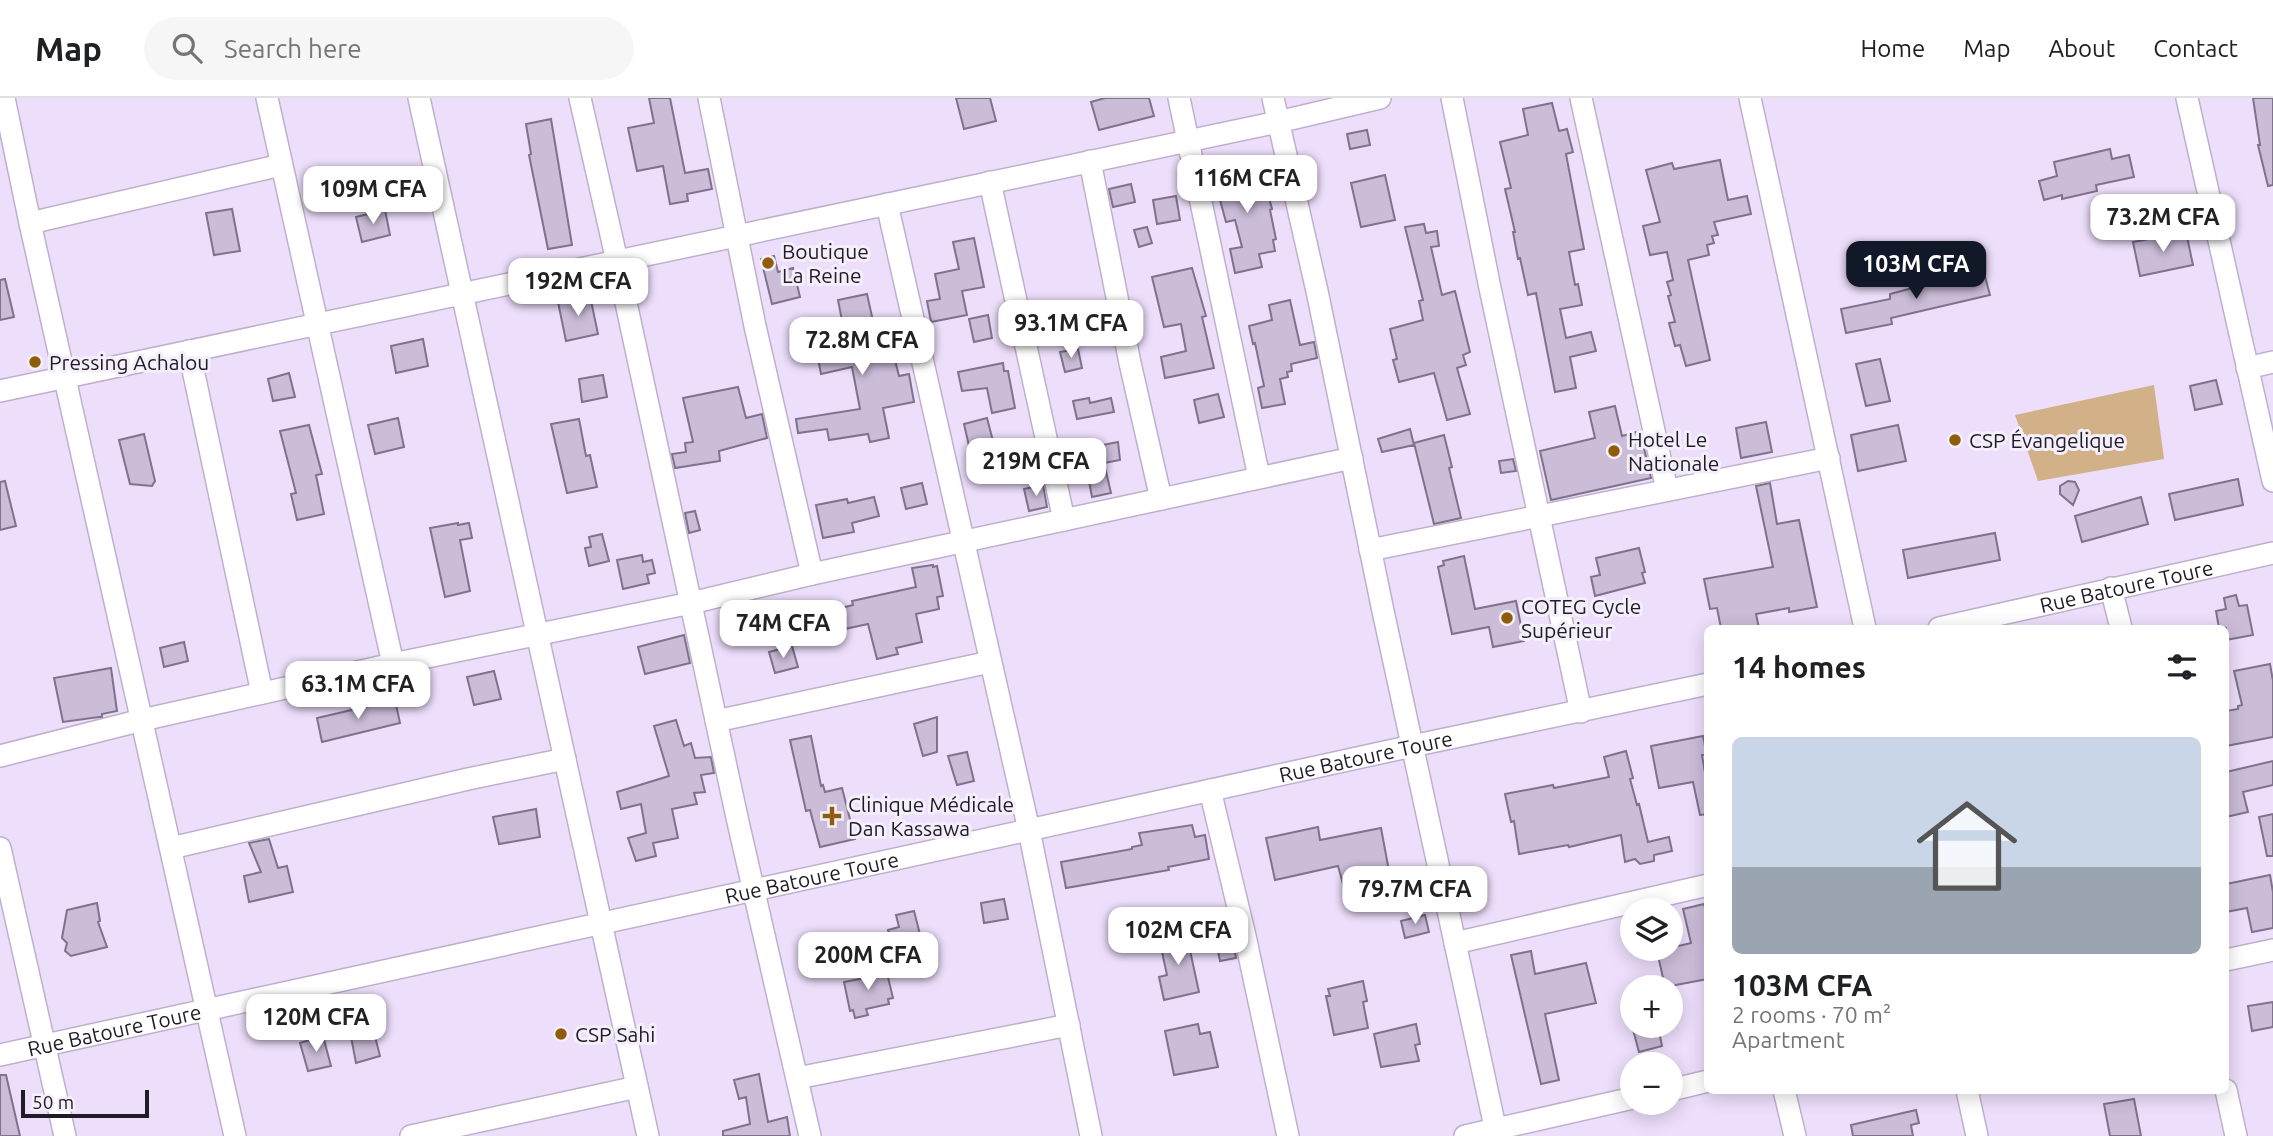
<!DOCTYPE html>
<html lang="en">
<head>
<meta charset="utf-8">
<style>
	body { margin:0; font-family:Ubuntu,sans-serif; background:#f6f6f6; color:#202124; height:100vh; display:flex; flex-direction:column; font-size:26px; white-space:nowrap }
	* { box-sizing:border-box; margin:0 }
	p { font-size:23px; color:#757577 }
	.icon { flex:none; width:38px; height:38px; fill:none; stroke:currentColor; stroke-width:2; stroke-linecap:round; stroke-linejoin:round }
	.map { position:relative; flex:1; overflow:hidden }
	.drawer { position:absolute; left:1704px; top:527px; width:525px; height:469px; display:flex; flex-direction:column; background:#fff; border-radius:10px; box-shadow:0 4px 18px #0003 }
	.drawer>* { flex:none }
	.controls { position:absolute; left:1620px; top:800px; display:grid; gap:14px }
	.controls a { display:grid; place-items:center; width:63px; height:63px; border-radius:50%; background:#fff; box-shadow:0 4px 18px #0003; font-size:35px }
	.scale { position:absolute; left:21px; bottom:18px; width:128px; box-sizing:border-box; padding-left:7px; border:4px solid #201b25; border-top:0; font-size:19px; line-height:24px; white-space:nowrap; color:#201b25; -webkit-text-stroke:5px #f5effb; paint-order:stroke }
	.price { position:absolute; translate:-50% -60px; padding:0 16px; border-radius:14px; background:#fff; color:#222; font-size:23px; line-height:46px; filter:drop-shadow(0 2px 4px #0008) }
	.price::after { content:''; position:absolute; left:50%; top:42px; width:21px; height:16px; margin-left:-10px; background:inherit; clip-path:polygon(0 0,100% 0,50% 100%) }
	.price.on { background:#111827; color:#fff }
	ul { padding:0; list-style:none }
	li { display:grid; align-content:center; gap:14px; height:371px; padding:0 28px }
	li+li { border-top:2px solid #e0e0e0 }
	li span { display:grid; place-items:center; height:217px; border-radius:10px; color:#555 }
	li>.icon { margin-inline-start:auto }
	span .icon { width:126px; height:126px; fill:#fffc; stroke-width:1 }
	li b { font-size:30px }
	h2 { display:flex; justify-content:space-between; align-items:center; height:84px; padding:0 28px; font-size:30px }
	header { display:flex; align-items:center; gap:42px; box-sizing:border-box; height:98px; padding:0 35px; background:#fff; border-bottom:2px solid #e0e0e0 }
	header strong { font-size:33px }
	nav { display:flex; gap:38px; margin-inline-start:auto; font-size:24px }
	.search { width:490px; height:63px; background:#f6f6f6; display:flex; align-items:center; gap:18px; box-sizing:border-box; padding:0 24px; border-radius:38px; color:#757577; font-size:26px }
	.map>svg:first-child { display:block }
	.green { fill:#d2b088 }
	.building { fill:#cbbcd8; stroke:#7f728c; stroke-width:2 }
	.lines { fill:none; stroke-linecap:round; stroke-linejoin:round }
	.minor-casing { stroke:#bfb0cc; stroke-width:24 }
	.minor { stroke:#fff; stroke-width:21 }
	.poi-dot { fill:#8f5c0c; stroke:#f5effb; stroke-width:2.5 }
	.labels { text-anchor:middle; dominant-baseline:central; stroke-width:6; stroke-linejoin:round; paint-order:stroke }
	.poi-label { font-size:21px; fill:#201b25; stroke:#f5effb; text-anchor:start }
	.street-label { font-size:21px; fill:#201b25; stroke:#f5effb }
</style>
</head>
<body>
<header>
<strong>Map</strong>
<div class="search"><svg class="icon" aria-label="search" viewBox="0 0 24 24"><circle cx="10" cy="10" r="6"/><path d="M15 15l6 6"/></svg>Search here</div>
<nav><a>Home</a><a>Map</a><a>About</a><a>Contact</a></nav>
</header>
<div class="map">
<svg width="2273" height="1038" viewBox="0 0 2273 1038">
	<rect width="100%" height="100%" fill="#eddefb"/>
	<!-- green -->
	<path class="green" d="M2154,287L2164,361L2038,383L2015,317Z"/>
	<!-- building -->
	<path class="building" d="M649,0H670L685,75L708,71L712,91L687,96L688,103L670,106L663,68L637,73L628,30L654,25Z
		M956,0H990L996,23L964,31Z
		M1105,0H1149L1154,18L1099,32L1091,4Z
		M2253,0H2273V87L2268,88L2258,47H2260Z
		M1552,5L1559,33L1567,31L1573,54L1566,56L1584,151L1569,154L1575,187L1578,186L1582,207L1560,211L1566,240L1591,234L1596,253L1570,259L1576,290L1555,294L1536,195L1528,197L1520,160L1518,161L1513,134H1515L1505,91L1511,90L1500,44L1528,37L1523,11Z
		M551,21L572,147L548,151L529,57L531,56L526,26Z
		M1367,32L1370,47L1350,51L1347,36Z
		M2110,51L2112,61L2129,57L2134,79L2096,87L2097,93L2062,101V97L2044,102L2039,83L2057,78L2054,64Z
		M1720,62L1728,102L1747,98L1751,116L1714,124L1718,137L1712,138L1714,145L1707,147L1709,157L1688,162L1710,262L1686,268L1680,247L1675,248L1669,225L1675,224L1668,198L1671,197L1667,184L1673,182L1667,154L1650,157L1643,128L1660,124L1646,72L1672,65L1674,71Z
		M1259,67L1264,93L1267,92L1272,111L1270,112L1276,141L1273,142L1275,153L1259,156L1262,169L1235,175L1230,151L1242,149L1235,122L1226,124L1213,76Z
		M1385,77L1395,122L1361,129L1351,85Z
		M1131,86L1135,104L1113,109L1109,91Z
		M1176,98L1180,122L1157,126L1153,102Z
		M232,111L240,153L214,157L206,115Z
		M385,112L390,137L362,144L356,119Z
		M1424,126L1426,135L1437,133L1439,148L1431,149L1442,197L1455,193L1470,254L1463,257L1466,267L1457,270L1470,316L1447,322L1434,275L1399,284L1393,262L1397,261L1390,231L1423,222L1419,203L1423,202L1405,129Z
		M1147,129L1152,145L1139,149L1134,132Z
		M2186,134L2193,167L2140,178L2133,144Z
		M974,140L984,189L962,193L967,217L931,224L927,203L940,201L935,176L959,171L953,144Z
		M774,158L778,174L793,170L800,199L772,206L761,161Z
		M1192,170L1206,218L1202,219L1214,270L1165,280L1161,259L1186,253L1181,226L1164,229L1152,179Z
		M1983,171L1990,197L1891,220L1892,226L1846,235L1841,211L1890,201V196Z
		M5,181L14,219L0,222V182Z
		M867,196L877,241L883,239L885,247L891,246L899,278L909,276L914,304L883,310L889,340L870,344L868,336L829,342L827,331L798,335L796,321L860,311L852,269L821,276L817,255L847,249L838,202Z
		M590,198L598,236L566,243L558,204Z
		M1290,202L1300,247L1314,244L1317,260L1291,266L1292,273L1287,274L1288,279L1280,281L1285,306L1262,310L1258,290L1264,288L1255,245L1253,246L1249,228L1272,222L1269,207Z
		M988,217L992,240L974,244L969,221Z
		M423,241L428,268L396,275L391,248Z
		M1078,251L1082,270L1065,274L1060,254Z
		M1880,261L1890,303L1866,308L1856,266Z
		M1003,265L1004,273H1008L1015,310L992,315L987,290L962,293L958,274Z
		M289,275L295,299L273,303L268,281Z
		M603,277L607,299L582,304L579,281Z
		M2216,282L2222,306L2195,312L2190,288Z
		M738,289L746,320L762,316L767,340L719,353L720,363L675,370L672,356L686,354L685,345L693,344L683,300Z
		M1218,296L1224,319L1199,325L1194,302Z
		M1089,300L1090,305L1111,300L1114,314L1077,321L1073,303Z
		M1615,308L1622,338L1640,333L1651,380L1551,402L1540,353L1595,340L1589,314Z
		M398,320L404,349L375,356L368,327Z
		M987,320L993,343L969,348L964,326Z
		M579,321L586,358L590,357L597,389L567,395L551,326Z
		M1766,324L1772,354L1741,360L1736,330Z
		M309,327L322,376L316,377L324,416L297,422L291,396L296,395L280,333Z
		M1898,327L1906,363L1858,373L1851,337Z
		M1410,331L1414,347L1382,354L1378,341Z
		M144,336L155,383L152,388L130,386L119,342Z
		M1444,337L1452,369L1449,370L1461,420L1434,426L1414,345Z
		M1118,344L1120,362L1104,365L1111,395L1092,399L1083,351Z
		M1513,361L1516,373L1501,375L1499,363Z
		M2238,381L2243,407L2175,422L2169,396Z
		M5,383L16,428L0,432V384Z
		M2068,383L2075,384L2079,392L2073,407L2060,396V388Z
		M922,385L927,406L906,411L901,390Z
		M1770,385L1777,426L1799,422L1817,509L1789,514V510L1756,516L1759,530H1721L1717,510L1710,511L1704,481L1773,469L1756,388Z
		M1043,387L1047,409L1029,413L1024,391Z
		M874,399L879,418L852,425L854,434L823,440L816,407L847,401L848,405Z
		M2141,399L2148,426L2082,444L2075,418Z
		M695,413L700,432L689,435L685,415Z
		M458,425V427L469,425L472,440L460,442L470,493L445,499L430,430Z
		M1995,435L2000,462L1908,480L1903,452Z
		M602,436L609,463L589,468L585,450L591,449L589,439Z
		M1639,450L1645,474L1642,475L1645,485L1595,498L1591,479L1600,477L1596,460Z
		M642,457L643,464L652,462L655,475L647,477L649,485L623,491L617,462Z
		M1464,458L1475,511L1516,503L1524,543L1493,549L1489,529L1452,536L1438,469L1444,467L1443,463Z
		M933,467V469L937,468L943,498L937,499L939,511L916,516L922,544L896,550L898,556L877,561L868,526L817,537L816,534L788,540L782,513L819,506L821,515L853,507L852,503L916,489L912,470Z
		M2236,497L2239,508L2247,507L2253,537L2226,542V530H2219L2216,513L2226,511L2224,500Z
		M684,537L690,565L645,576L638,549Z
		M184,544L188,563L164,569L160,550Z
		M792,548L798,569L775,575L769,554Z
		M2270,566L2273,583V639L2226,648V613L2238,611V608L2242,607L2234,573Z
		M111,570L117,613L102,616V619H99L63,624L54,580Z
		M494,573L501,601L474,607L467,579Z
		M395,602L400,625L322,644L317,620Z
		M937,619V654L923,658L914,626Z
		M676,622L684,648L691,645L695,660L711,659L714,675L701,677L705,694L694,695L697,706L672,711L678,740L653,745L656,758L636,763L628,740L646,735L641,706L621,711L617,694L669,678L654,628Z
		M811,638L821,688L823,687L825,694L842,690L855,741L820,749L810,712L806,713L790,642Z
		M1703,638L1707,657H1702L1708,693V716L1700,717L1693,684L1659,690L1651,648Z
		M1626,653L1633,680L1630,681L1637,707L1639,706L1648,744L1669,739L1672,753L1654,757V763L1640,766L1635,761L1625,764L1621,737L1569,749L1568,747L1519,756L1514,723L1511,724L1505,696L1553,687L1554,690L1609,679L1604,659Z
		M967,654L974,683L957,687L948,658Z
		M2273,663V687L2243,694L2248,714L2226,719V674Z
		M536,711L540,739L499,746L493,719Z
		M2273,716V758H2267L2259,719Z
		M1192,727L1195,739L1205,737L1209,761L1168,769L1169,772L1066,790L1061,764L1132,751V749L1142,747L1139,735Z
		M1318,729L1320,742L1381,730L1389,773L1367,777L1372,802L1349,807L1338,768L1275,782L1266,740Z
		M269,741L278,770L287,768L293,794L249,804L244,778L261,774L249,745Z
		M2270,777L2273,794V830L2252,834L2247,810L2226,814V786Z
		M1004,801L1008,821L984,825L981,805Z
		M97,805L100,823L98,824L107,849L71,858L65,853L67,845L62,840L67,812Z
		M1704,806L1708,821V881L1665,889L1657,853L1691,845L1683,811Z
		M914,813L924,852L895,859L888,832L899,829L896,817Z
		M1425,817L1429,834L1405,840L1401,823Z
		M1186,834L1199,894L1164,902L1159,879L1167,877L1159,840Z
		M1233,844L1236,860L1220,863L1217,848Z
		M1531,853L1535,876L1586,865L1596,905L1545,916L1559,982L1541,986L1511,857Z
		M886,871L893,900L888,901L889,906L866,911L868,917L855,920L853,912L850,913L844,884L865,880L864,875Z
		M1363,883L1367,903L1363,904L1368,930L1334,937L1326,898H1330L1328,891Z
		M2273,904V929L2252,933L2248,908Z
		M370,919L380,958L356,965L349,928Z
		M1198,926L1200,936L1210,934L1218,969L1174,977L1165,933Z
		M1416,926L1420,946L1415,947L1419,963L1381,969L1374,936Z
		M1632,928H1658L1662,948L1639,954Z
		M323,938L331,968L308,973L300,945Z
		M759,976L768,1024L787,1019L790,1038H723V1033L750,1026L746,999L739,1001L734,982Z
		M0,977H6L20,1038H0Z
		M2134,1001L2141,1038H2110L2104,1006Z
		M1916,1012L1919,1025L1911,1027L1913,1038H1853L1851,1027Z"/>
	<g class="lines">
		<defs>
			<g id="minor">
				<path d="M4,0L30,125L235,1038"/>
				<path d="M267,0L393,566"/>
				<path d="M419,0L648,1038"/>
				<path d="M580,0L617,163L738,724L810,1038"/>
				<path d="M709,0L755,228L812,476"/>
				<path d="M1179,0L1259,379"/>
				<path d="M1273,0L1317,193L1383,513L1497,1038"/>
				<path d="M1452,0L1490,190L1581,614"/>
				<path d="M1581,0L1667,392"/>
				<path d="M1750,0L1865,530"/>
				<path d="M2187,0L2273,383"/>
				<path d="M1090,63L1130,265L1161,401"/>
				<path d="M990,84L1064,422"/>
				<path d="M887,106L1029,732L1091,1038"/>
				<path d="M30,125L281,67"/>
				<path d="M189,253L262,595"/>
				<path d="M2247,270L2273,264"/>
				<path d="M0,293L1278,24L1380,0"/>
				<path d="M1370,452L1829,360"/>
				<path d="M2111,490L2121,530"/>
				<path id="s1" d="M1939,530L2273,455"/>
				<path d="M716,623L990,564"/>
				<path d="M0,658L142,622L393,566L691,505L812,476L1352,360"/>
				<path d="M1210,692L1245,838L1288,1038"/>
				<path d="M0,750L65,1038"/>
				<path d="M171,750L468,681L565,661"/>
				<path d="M1455,845L1708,787"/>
				<path d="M2226,862L2273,852"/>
				<path id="s2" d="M0,957L1412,648L1708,586"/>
				<path d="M797,980L1069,927"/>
				<path d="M1671,992L1708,983"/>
				<path d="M1784,992L1795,1038"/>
				<path d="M1967,992L1977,1038"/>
				<path d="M2226,992L2236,1038"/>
				<path d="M411,1038L637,989"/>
				<path d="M1465,1038L1633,1000"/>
			</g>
		</defs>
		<!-- minor casing -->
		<use href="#minor" class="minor-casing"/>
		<!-- minor -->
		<use href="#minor" class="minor"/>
	</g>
	<!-- markers -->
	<g class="poi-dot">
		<circle cx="768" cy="165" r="7"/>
		<circle cx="35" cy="264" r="7"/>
		<circle cx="1955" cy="342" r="7"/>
		<circle cx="1614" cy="353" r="7"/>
		<circle cx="1507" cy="520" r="7"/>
		<path d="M828.5 707.5h7v7h7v7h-7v7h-7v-7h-7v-7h7z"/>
		<circle cx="561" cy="936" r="7"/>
	</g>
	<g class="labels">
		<!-- poi labels -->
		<g class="poi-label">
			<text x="782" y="153">Boutique<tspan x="782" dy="24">La Reine</tspan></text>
			<text x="49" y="264">Pressing Achalou</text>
			<text x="1628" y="341">Hotel Le<tspan x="1628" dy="24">Nationale</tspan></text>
			<text x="1969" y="342">CSP Évangelique</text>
			<text x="1521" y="508">COTEG Cycle<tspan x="1521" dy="24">Supérieur</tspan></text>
			<text x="848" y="706">Clinique Médicale<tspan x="848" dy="24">Dan Kassawa</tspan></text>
			<text x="575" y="936">CSP Sahi</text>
		</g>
		<!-- street labels -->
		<g class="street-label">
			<text stroke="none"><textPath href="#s1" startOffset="192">Rue Batoure Toure</textPath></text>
			<text stroke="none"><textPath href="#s2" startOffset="1398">Rue Batoure Toure</textPath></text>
			<text stroke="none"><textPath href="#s2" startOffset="831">Rue Batoure Toure</textPath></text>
			<text stroke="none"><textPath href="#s2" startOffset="117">Rue Batoure Toure</textPath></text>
		</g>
	</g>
</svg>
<div class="controls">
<a><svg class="icon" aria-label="layers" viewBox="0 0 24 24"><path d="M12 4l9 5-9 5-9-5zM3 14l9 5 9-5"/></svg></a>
<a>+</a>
<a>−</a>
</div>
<div class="scale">50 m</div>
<b class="price" style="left:1247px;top:117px">116M CFA</b>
<b class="price" style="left:373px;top:128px">109M CFA</b>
<b class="price" style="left:2163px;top:156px">73.2M CFA</b>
<b class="price on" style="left:1916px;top:203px">103M CFA</b>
<b class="price" style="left:578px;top:220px">192M CFA</b>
<b class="price" style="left:1071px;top:262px">93.1M CFA</b>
<b class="price" style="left:862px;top:279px">72.8M CFA</b>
<b class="price" style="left:1036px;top:400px">219M CFA</b>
<b class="price" style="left:783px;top:562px">74M CFA</b>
<b class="price" style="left:358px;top:623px">63.1M CFA</b>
<b class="price" style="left:1415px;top:828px">79.7M CFA</b>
<b class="price" style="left:1178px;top:869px">102M CFA</b>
<b class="price" style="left:868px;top:894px">200M CFA</b>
<b class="price" style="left:316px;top:956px">120M CFA</b>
<section class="drawer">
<h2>14 homes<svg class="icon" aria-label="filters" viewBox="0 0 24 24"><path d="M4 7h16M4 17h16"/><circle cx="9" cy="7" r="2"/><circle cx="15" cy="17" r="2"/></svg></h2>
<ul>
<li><span style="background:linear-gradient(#c9d6e8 60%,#9aa5b1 0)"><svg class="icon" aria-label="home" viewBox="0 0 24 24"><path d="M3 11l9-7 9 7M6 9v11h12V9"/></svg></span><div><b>103M CFA</b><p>2 rooms · 70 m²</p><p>Apartment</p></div></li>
</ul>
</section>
</div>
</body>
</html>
